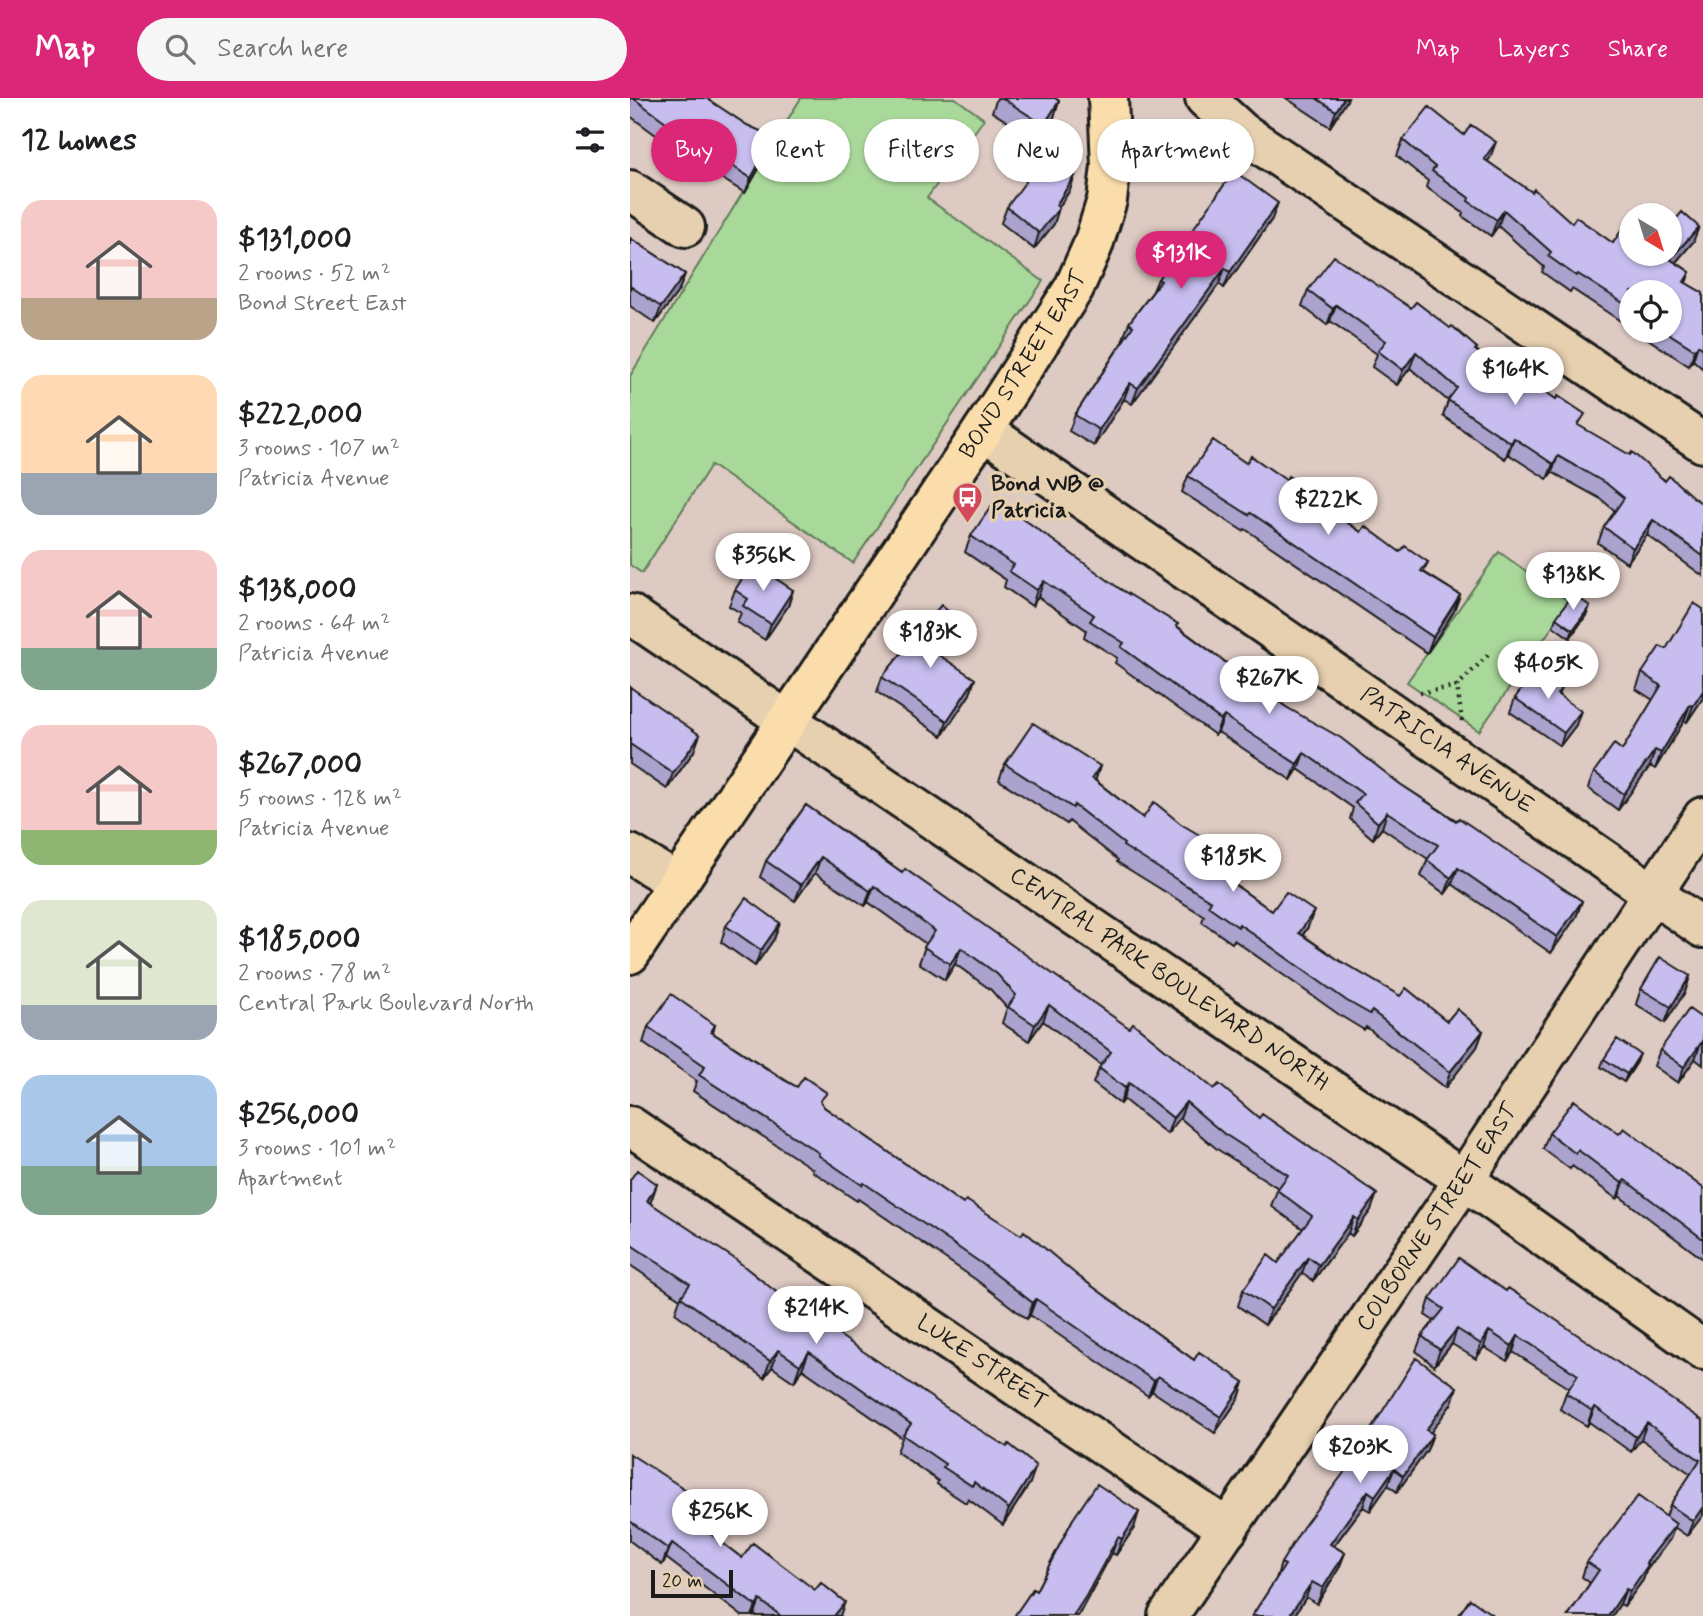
<!DOCTYPE html>
<html lang="en">
<head>
<meta charset="utf-8">
<style>
	body { margin:0; font-family:Mynerve,sans-serif; background:#f6f6f6; color:#202124; height:100vh; display:flex; flex-direction:column; font-size:26px; white-space:nowrap }
	* { box-sizing:border-box; margin:0 }
	p { font-size:23px; color:#757577 }
	.icon { flex:none; width:38px; height:38px; fill:none; stroke:currentColor; stroke-width:2; stroke-linecap:round; stroke-linejoin:round }
	.map { position:relative; flex:1; overflow:hidden }
	.drawer { display:flex; flex-direction:column; background:#fff; width:630px }
	.drawer>* { flex:none }
	.banner { position:absolute; left:21px; top:21px; width:665px; height:63px; display:flex; gap:14px }
	.needle { width:46px; rotate:142deg }
	.tools { position:absolute; left:989px; top:105px; display:grid; gap:14px }
	.tools a { display:grid; place-items:center; width:63px; height:63px; border-radius:50%; background:#fff; box-shadow:0 2px 5px #0004; font-size:35px }
	.scale { position:absolute; left:21px; bottom:18px; width:82px; box-sizing:border-box; padding-left:7px; border:4px solid #1c1c1c; border-top:0; font-size:19px; line-height:24px; white-space:nowrap; color:#1c1c1c; -webkit-text-stroke:5px #e6d0af; paint-order:stroke }
	.price { position:absolute; translate:-50% -60px; padding:0 16px; border-radius:24px; background:#fff; color:#222; font-size:23px; line-height:46px; filter:drop-shadow(0 2px 4px #0008) }
	.price::after { content:''; position:absolute; left:50%; top:42px; width:21px; height:16px; margin-left:-10px; background:inherit; clip-path:polygon(0 0,100% 0,50% 100%) }
	.price.current { background:#db2777; color:#fff }
	ul { padding:0; list-style:none }
	li { display:flex; align-items:center; gap:21px; height:175px; padding:0 21px }
	li span { display:grid; place-items:center; flex:none; width:196px; height:140px; border-radius:21px; color:#555 }
	li>.icon { margin-inline-start:auto }
	span .icon { width:84px; height:84px; fill:#fffc; stroke-width:1 }
	li b { font-size:30px }
	h2 { display:flex; justify-content:space-between; align-items:center; height:84px; padding:0 21px; font-size:30px }
	.tag { padding:0 24px; border-radius:32px; background:#fff; box-shadow:0 2px 5px #0004; font-size:24px; line-height:63px }
	.tag.current { background:#db2777; color:#fff }
	header { display:flex; align-items:center; gap:42px; box-sizing:border-box; height:98px; padding:0 35px; background:#db2777; color:#fff }
	header strong { font-size:33px }
	nav { display:flex; gap:38px; margin-inline-start:auto; font-size:24px }
	.search { width:490px; height:63px; background:#f6f6f6; display:flex; align-items:center; gap:18px; box-sizing:border-box; padding:0 24px; border-radius:38px; color:#757577; font-size:26px }
	main { display:flex; flex:1; min-height:0 }
	.map>svg:first-child { display:block }
	.green { fill:#a9d99a; stroke:#627a5b; stroke-width:2 }
	.lines { fill:none; stroke-linecap:round; stroke-linejoin:round }
	.minor-casing { stroke:#1c1c1c; stroke-width:44 }
	.major-casing { stroke:#1c1c1c; stroke-width:44 }
	.path { stroke:#1c1c1c; stroke-width:4.5; stroke-dasharray:2 5; stroke-linecap:butt }
	.minor { stroke:#e6d0af; stroke-width:38 }
	.major { stroke:#faddab; stroke-width:38 }
	.wall { fill:#aba3ce; stroke:#1c1c1c; stroke-width:2 }
	.shaded-wall { fill:#8b84a7; stroke:#1c1c1c; stroke-width:2 }
	.building { fill:#c7bdef; stroke:#1c1c1c; stroke-width:2 }
	.labels { text-anchor:middle; dominant-baseline:central; stroke-width:7; stroke-linejoin:round; paint-order:stroke }
	.street-label { font-size:23px; fill:#1c1c1c; stroke:#e6d0af }
	.poi-label { font-size:23px; font-weight:bold; fill:#1c1c1c; stroke:#e6d0af; text-anchor:start }
</style>
</head>
<body>
<header>
<strong>Map</strong>
<div class="search"><svg class="icon" aria-label="search" viewBox="0 0 24 24"><circle cx="10" cy="10" r="6"/><path d="M15 15l6 6"/></svg>Search here</div>
<nav><a>Map</a><a>Layers</a><a>Share</a></nav>
</header>
<main>
<section class="drawer">
<h2>12 homes<svg class="icon" aria-label="filters" viewBox="0 0 24 24"><path d="M4 7h16M4 17h16"/><circle cx="9" cy="7" r="2"/><circle cx="15" cy="17" r="2"/></svg></h2>
<ul>
<li><span style="background:linear-gradient(#f6c9c9 70%,#b9a48a 0)"><svg class="icon" aria-label="home" viewBox="0 0 24 24"><path d="M3 11l9-7 9 7M6 9v11h12V9"/></svg></span><div><b>$131,000</b><p>2 rooms · 52 m²</p><p>Bond Street East</p></div></li>
<li><span style="background:linear-gradient(#ffd9b3 70%,#9aa5b1 0)"><svg class="icon" aria-label="home" viewBox="0 0 24 24"><path d="M3 11l9-7 9 7M6 9v11h12V9"/></svg></span><div><b>$222,000</b><p>3 rooms · 107 m²</p><p>Patricia Avenue</p></div></li>
<li><span style="background:linear-gradient(#f6c9c9 70%,#7fa58c 0)"><svg class="icon" aria-label="home" viewBox="0 0 24 24"><path d="M3 11l9-7 9 7M6 9v11h12V9"/></svg></span><div><b>$138,000</b><p>2 rooms · 64 m²</p><p>Patricia Avenue</p></div></li>
<li><span style="background:linear-gradient(#f6c9c9 75%,#8fb573 0)"><svg class="icon" aria-label="home" viewBox="0 0 24 24"><path d="M3 11l9-7 9 7M6 9v11h12V9"/></svg></span><div><b>$267,000</b><p>5 rooms · 128 m²</p><p>Patricia Avenue</p></div></li>
<li><span style="background:linear-gradient(#dfe7d0 75%,#9aa5b1 0)"><svg class="icon" aria-label="home" viewBox="0 0 24 24"><path d="M3 11l9-7 9 7M6 9v11h12V9"/></svg></span><div><b>$185,000</b><p>2 rooms · 78 m²</p><p>Central Park Boulevard North</p></div></li>
<li><span style="background:linear-gradient(#a9c7e8 65%,#7fa58c 0)"><svg class="icon" aria-label="home" viewBox="0 0 24 24"><path d="M3 11l9-7 9 7M6 9v11h12V9"/></svg></span><div><b>$256,000</b><p>3 rooms · 101 m²</p><p>Apartment</p></div></li>
</ul>
</section>
<div class="map">
<svg width="1073" height="1518" viewBox="0 0 1073 1518">
	<rect width="100%" height="100%" fill="#ddcac2"/>
	<filter id="ink" filterUnits="userSpaceOnUse"><feTurbulence type="fractalNoise" baseFrequency=".0143" numOctaves="2"/><feDisplacementMap in="SourceGraphic" scale="14" xChannelSelector="R" yChannelSelector="G"/><feConvolveMatrix kernelMatrix="1 2 1 2 8 2 1 2 1" color-interpolation-filters="sRGB"/></filter>
	<g filter="url(#ink)">
		<!-- green -->
		<path class="green" d="M171,0H325L354,21L297,100L413,183L223,465L81,367L12,475L0,467V278Z
			M869,454L940,504L849,633L777,584Z"/>
		<g class="lines">
			<defs>
				<g id="minor">
					<path d="M575,0L612,34L1073,345"/>
					<path d="M0,92L55,129"/>
					<path id="s1" d="M353,332L1073,830"/>
					<path id="s2" d="M0,516L834,1082L1073,1252"/>
					<path d="M0,756L48,785"/>
					<path id="s3" d="M0,1028L598,1431"/>
					<path id="s4" d="M538,1518L834,1082L1073,719"/>
				</g>
				<g id="major">
					<path id="s5" d="M0,856L353,332L444,190L463,147L477,102L481,68L478,0"/>
				</g>
			</defs>
			<!-- minor casing -->
			<use href="#minor" class="minor-casing"/>
			<!-- major casing -->
			<use href="#major" class="major-casing"/>
			<!-- path -->
			<path class="path" d="M790,595L827,588
				M832,623L827,588L858,557"/>
			<!-- minor -->
			<use href="#minor" class="minor"/>
			<!-- major -->
			<use href="#major" class="major"/>
		</g>
		<!-- wall -->
		<path class="wall" d="M0,0H76L138,55L115,95L45,51L0,18Z
			M367,0H425L429,3L424,19L408,43L362,14Z
			M656,0H718L716,4L700,29Z
			M834,37L860,60L857,63L942,125L983,145L1001,156L1063,144L1046,164L1060,174L1056,185L1073,195V271L1063,262L1059,268L1006,233H1040L1001,194V230L942,191L940,194L912,174L914,169L868,128L861,138L832,118L833,115L796,89L798,83L767,58L773,42Z
			M445,77L440,92L429,109L424,126L404,151L371,125L377,109Z
			M642,121L594,190L589,186L502,306L494,301L464,348L439,333L445,317L494,241H493L499,225L523,193L528,181Z
			M0,140L55,176L49,192L25,225L0,208Z
			M678,192L781,210L847,250L846,252L951,329L1073,406V478L1017,437L997,465L968,445L974,429L985,413L971,401L922,374L917,381L878,356L875,361L813,318L818,303L780,270L767,287L742,269L747,256L700,223L697,227L672,208Z
			M558,378L656,382L683,395L681,400L731,434L770,454L798,464L794,474L830,497L824,513L797,555L615,431L613,433L552,394Z
			M341,438L490,491L547,528L656,609L770,686L952,803L946,819L921,855L822,786L815,796L791,778L798,761L752,730L743,741L720,721L723,710L668,671L661,682L588,634L585,637L485,565L487,560L454,539L456,532L408,499L402,508L374,489L376,482L335,454Z
			M105,492H163L158,508L135,542L107,524L111,515L99,508Z
			M957,516L940,540L923,528L926,520Z
			M326,520L321,535L305,554L340,596L312,638L247,594L252,579Z
			M1012,575L1073,600L1057,624L1054,623L1025,671L1020,668L988,712L958,690L964,674L992,652L1023,602L1006,591Z
			M933,588L929,597L946,627L930,648L880,614L885,600Z
			M0,589L64,653L37,691L0,666Z
			M375,666L470,668L465,682L513,720L587,767L584,772L642,813L678,829L673,837L710,863L770,898L817,923L853,933L847,949L815,990L736,929L734,932L711,918L604,842L602,845L572,824L574,818L487,764L488,762L439,723L437,726L369,682Z
			M176,707L584,991L741,1112L722,1138L718,1135L683,1183L672,1175L635,1227L608,1208L613,1192L648,1165L673,1131L641,1108L648,1090L587,1051L550,1020L537,1036L493,1001L490,1006L463,985L471,967L413,923L399,943L372,925L377,910L361,892L325,866L315,882L289,865L296,846L238,804L235,808L185,775L165,803L130,779L136,763Z
			M150,825L144,841L125,868L91,844L96,828Z
			M1060,878L1055,894L1035,925L1006,906L1011,891Z
			M1073,921V967L1065,961L1048,985L1024,968L1030,952Z
			M85,927L83,935L192,1006L194,1009L333,1106L448,1178L564,1262L614,1284L609,1300L585,1335L522,1293L518,1298L400,1217L397,1221L345,1181L228,1101L227,1103L182,1073L183,1071L63,993L67,983L13,945L18,929Z
			M974,961L1007,964L994,984L971,969Z
			M919,1035L989,1036L1073,1090V1161L989,1098L987,1101L942,1068L940,1071L913,1051Z
			M0,1082L27,1086L20,1105L150,1197L400,1385L373,1427L338,1401L336,1405L307,1386L308,1383L267,1354L272,1340L172,1271L164,1284L142,1269L134,1280L45,1215L50,1201L0,1167Z
			M876,1193L1073,1323V1417L1057,1438L1044,1429L1040,1441L1016,1473L1013,1482L994,1508L990,1506L982,1518H938L960,1485L952,1479L957,1464L1036,1419L1040,1407L1061,1376L1011,1341L1001,1354L959,1324L957,1328L930,1311L936,1295L939,1290L883,1254L877,1263L854,1249L846,1261L822,1246L804,1268L786,1253L792,1238L804,1223L795,1217L800,1201Z
			M822,1305L800,1335L803,1336L797,1352L767,1394L758,1387L740,1413L733,1409L704,1448L715,1455L709,1470L687,1506L676,1499L664,1518H622L646,1481L651,1465Z
			M0,1356L67,1418L63,1423L112,1460L210,1518H112L36,1460L32,1467L0,1443Z
			M443,1421L504,1430L486,1457L482,1455L448,1518H385L403,1491L406,1493Z"/>
		<!-- shaded-wall -->
		<path class="shaded-wall" d="M714,0H718L716,4L700,29L706,13Z
			M429,3L424,19L408,43L414,27Z
			M144,39L138,55L115,95L121,80Z
			M866,44L860,60L848,77L854,61Z
			M445,77L440,92L423,118L429,110L424,126L404,151L409,135Z
			M648,105L642,121L594,190L600,174Z
			M874,112L868,128L861,138L867,122Z
			M1069,129L1063,144L1035,177L1040,161Z
			M595,170L589,186L502,306L508,290Z
			M55,176L49,192L25,225L31,209Z
			M706,207L700,223L697,227L703,211Z
			M1068,247L1063,262L1059,268L1065,252Z
			M786,254L780,270L767,287L773,272Z
			M500,285L494,301L464,348L469,332Z
			M884,340L878,356L875,361L881,345Z
			M928,358L922,374L917,381L923,366Z
			M1023,422L1017,437L997,465L1003,450Z
			M414,483L408,499L402,508L407,492Z
			M163,492L158,508L135,542L141,526Z
			M830,497L824,513L797,555L803,539Z
			M960,508L957,516L940,540L943,532Z
			M326,520L321,535L295,566L300,551Z
			M345,581L340,596L312,638L317,623Z
			M1073,593V600L1057,624L1063,608Z
			M1060,607L1054,623L1025,671L1031,655Z
			M951,613L946,627L930,648L934,635Z
			M594,618L588,634L585,637L591,622Z
			M70,637L64,653L37,691L43,675Z
			M1025,652L1020,668L988,712L994,696Z
			M674,655L668,671L661,682L667,666Z
			M470,668L465,684L462,680Z
			M757,714L752,730L743,741L748,725Z
			M593,751L587,767L575,786L581,770Z
			M191,759L185,775L165,803L171,787Z
			M828,770L822,786L815,796L821,780Z
			M244,788L238,804L235,808L240,793Z
			M952,803L946,819L921,855L927,839Z
			M684,813L678,829L663,851L669,835Z
			M150,825L144,841L125,868L131,852Z
			M331,850L325,866L315,882L320,866Z
			M1060,878L1055,894L1035,925L1041,909Z
			M419,907L413,923L399,943L405,927Z
			M853,933L847,949L815,990L820,974Z
			M1071,945L1065,961L1048,985L1054,969Z
			M1010,956L1007,964L994,984L997,976Z
			M499,985L493,1001L490,1006L495,990Z
			M556,1004L550,1020L537,1036L543,1020Z
			M995,1082L989,1098L987,1101L992,1085Z
			M27,1086L21,1103L11,1120L17,1103Z
			M747,1096L741,1112L722,1138L728,1122Z
			M724,1119L718,1135L683,1183L689,1167Z
			M678,1159L672,1175L635,1227L641,1211Z
			M406,1201L400,1217L397,1221L403,1205Z
			M827,1231L822,1246L804,1268L810,1252Z
			M859,1233L854,1249L846,1261L851,1246Z
			M888,1238L883,1254L877,1263L882,1248Z
			M148,1252L142,1269L134,1280L140,1263Z
			M179,1254L172,1271L164,1284L170,1267Z
			M528,1278L522,1293L518,1298L524,1283Z
			M614,1284L609,1300L585,1335L591,1319Z
			M827,1289L822,1305L791,1348L796,1332Z
			M965,1309L959,1324L957,1328L962,1313Z
			M1017,1325L1011,1341L1001,1354L1006,1339Z
			M803,1336L797,1352L767,1394L773,1378Z
			M406,1368L400,1385L373,1427L379,1411Z
			M764,1371L758,1387L740,1413L745,1398Z
			M738,1393L733,1409L694,1461L700,1446Z
			M72,1402L67,1418L54,1436L60,1420Z
			M1073,1409V1417L1057,1438L1063,1423Z
			M509,1414L504,1430L486,1457L492,1441Z
			M1046,1426L1040,1441L1016,1473L1013,1482L994,1508L1000,1493L1016,1465Z
			M488,1439L482,1455L450,1514L448,1518H443Z
			M42,1445L36,1460L32,1467L38,1451Z
			M715,1455L709,1470L687,1506L693,1490Z
			M682,1484L676,1499L664,1518H659Z
			M996,1491L990,1506L982,1518H978Z
			M130,1502L124,1518H122L126,1508Z
			M215,1504L210,1518H204Z"/>
		<!-- building -->
		<path class="building" d="M3,0H76L117,27L144,39L121,80L51,35Z
			M372,0H425L429,3L414,27Z
			M686,0H714L706,13Z
			M799,9L834,37L841,27L866,44L854,61L902,94L904,91L942,125L946,119L983,145L997,124L1001,126V156H1040V128L1052,114L1069,129L1040,161L1060,174L1054,184L1073,195V251L1068,247L1065,252L1035,233H1040V194H1001V210L948,176L946,178L918,158L921,154L874,112L867,122L838,103L839,100L802,73L805,69L773,42Z
			M415,57L445,77L426,107L429,110L409,135L377,109Z
			M604,73L648,105L600,174L595,170L508,290L500,285L469,332L445,317L503,228L499,225L531,183L528,181Z
			M0,140L55,176L31,209L0,188Z
			M704,158L781,210L786,204L820,230L822,228L847,250L845,252L889,284L893,278L926,301L928,298L955,316L948,327L1000,357L1002,354L1035,383L1039,378L1064,400L1073,406V458L1023,422L1003,450L974,429L994,400L977,386L928,358L923,366L884,340L881,345L818,302L827,290L786,254L773,272L748,253L756,243L706,207L703,211L678,192Z
			M583,342L616,365L621,358L656,382L658,378L683,395L680,399L731,434L735,428L770,454L775,448L798,464L791,473L830,497L803,539L621,415L619,417L558,378Z
			M366,401L490,491L548,526L546,528L656,609L711,640L770,686L826,723L829,720L952,803L927,839L828,770L821,780L797,762L808,747L757,714L748,725L725,705L733,696L674,655L667,666L594,618L591,622L491,549L494,545L460,523L464,517L414,483L407,492L379,473L384,467L341,438Z
			M122,465L163,492L141,526L113,508L118,501L105,492Z
			M943,496L960,508L943,532L926,520Z
			M1064,505L1073,511V593L1063,608L1060,607L1031,655L1025,652L994,696L964,674L984,646L992,652L1031,588L1012,575L1030,548L1036,551Z
			M311,507L326,520L300,551L345,581L317,623L252,579Z
			M907,570L933,588L927,596L951,613L934,635L885,600Z
			M0,589L70,637L43,675L0,646Z
			M403,625L470,668L462,680L513,720L524,704L551,726L593,751L581,770L642,813L656,794L684,813L669,835L710,863L770,898L776,890L817,923L827,911L853,933L820,974L742,913L740,916L717,903L609,826L608,829L578,808L581,803L493,748L494,746L444,707L443,710L375,666Z
			M176,707L272,775L275,771L499,930L503,925L584,991L589,986L629,1020L632,1016L747,1096L728,1122L724,1119L689,1167L678,1159L641,1211L613,1192L638,1157L648,1165L682,1118L647,1092L658,1077L593,1035L556,1004L543,1020L499,985L495,990L469,970L481,954L419,907L405,927L378,909L386,897L367,876L331,850L320,866L294,849L305,833L244,788L240,793L191,759L171,787L136,763Z
			M116,800L150,825L131,852L96,828Z
			M1030,859L1060,878L1041,909L1011,891Z
			M41,896L85,927L81,934L154,982L167,989L174,979L197,995L190,1003L194,1009L333,1106L336,1102L391,1137L394,1133L448,1178L564,1262L569,1254L614,1284L591,1319L528,1278L524,1283L406,1201L403,1205L351,1165L234,1085L232,1087L188,1057L189,1055L69,977L75,968L18,929Z
			M1059,911L1073,921V947L1071,945L1054,969L1030,952Z
			M987,941L1010,956L997,976L974,961Z
			M944,1002L989,1036L994,1030L1073,1090V1141L995,1082L992,1085L948,1052L946,1056L919,1035Z
			M7,1072L27,1086L17,1103L105,1161L150,1197L342,1327L377,1349L379,1346L406,1368L379,1411L344,1384L342,1388L313,1369L315,1366L273,1337L281,1326L179,1254L170,1267L148,1252L140,1263L51,1199L60,1186L0,1146V1082Z
			M829,1160L876,1193L878,1190L907,1209L1073,1323V1409L1063,1423L1040,1407L1070,1362L1017,1325L1006,1339L965,1309L962,1313L936,1295L948,1277L888,1238L882,1248L859,1233L851,1246L827,1231L810,1252L792,1238L814,1211L800,1201Z
			M786,1260L827,1289L796,1332L803,1336L773,1378L764,1371L745,1398L738,1393L700,1446L715,1455L693,1490L682,1484L659,1518H622L655,1467L651,1465L673,1429L713,1376Z
			M0,1356L72,1402L60,1420L112,1460L123,1445L185,1492L191,1485L215,1504L204,1518H151L130,1502L126,1508L42,1445L38,1451L0,1423Z
			M467,1386L509,1414L492,1441L488,1439L456,1498L443,1518H386L385,1517L403,1491L406,1493L443,1421Z
			M1008,1398L1046,1426L1016,1465L1018,1467L1000,1493L996,1491L978,1518H938L969,1472L957,1464Z
			M840,1501L864,1518H828Z"/>
	</g>
	<!-- icons -->
	<defs>
		<symbol id="bus-pin" viewBox="-11 -11 22 30"><path d="M0 17L-7.5 6A9.5 9.5 0 1 1 7.5 6Z" fill="#d1495b" stroke="#e6d0af"/><path d="M-5-6H5V4H4V6H2V4H-2V6H-4V4H-5ZM-3.5-4V0h7V-4ZM-3.5 1.2v1.5H-2V1.2ZM2 1.2v1.5H3.5V1.2Z" fill="#fff"/></symbol>
	</defs>
	<g fill-rule="evenodd">
		<use href="#bus-pin" x="320" y="382" width="35" height="47"/>
	</g>
	<g class="labels">
		<!-- street labels -->
		<g class="street-label">
			<text stroke="none"><textPath href="#s5" startOffset="709">BOND STREET EAST</textPath></text>
			<text stroke="none"><textPath href="#s1" startOffset="564">PATRICIA AVENUE</textPath></text>
			<text stroke="none"><textPath href="#s2" startOffset="651">CENTRAL PARK BOULEVARD NORTH</textPath></text>
			<text stroke="none"><textPath href="#s4" startOffset="481">COLBORNE STREET EAST</textPath></text>
			<text stroke="none"><textPath href="#s3" startOffset="424">LUKE STREET</textPath></text>
		</g>
		<!-- poi labels -->
		<g class="poi-label">
			<text x="361" y="387">Bond WB @<tspan x="361" dy="26">Patricia</tspan></text>
		</g>
	</g>
</svg>
<div class="tools">
<a><svg class="needle" viewBox="-14 -14 28 28"><path d="M0-13l5 13h-10z" fill="#e53935"/><path d="M0 13l5-13h-10z" fill="#757577"/></svg></a>
<a><svg class="icon" aria-label="locate" viewBox="0 0 24 24"><circle cx="12" cy="12" r="6"/><path d="M12 2v4M12 18v4M2 12h4M18 12h4"/></svg></a>
</div>
<div class="scale">20 m</div>
<b class="price current" style="left:551px;top:193px">$131K</b>
<b class="price" style="left:885px;top:309px">$164K</b>
<b class="price" style="left:698px;top:439px">$222K</b>
<b class="price" style="left:133px;top:495px">$356K</b>
<b class="price" style="left:943px;top:514px">$138K</b>
<b class="price" style="left:300px;top:572px">$183K</b>
<b class="price" style="left:918px;top:603px">$405K</b>
<b class="price" style="left:639px;top:618px">$267K</b>
<b class="price" style="left:603px;top:796px">$185K</b>
<b class="price" style="left:186px;top:1248px">$214K</b>
<b class="price" style="left:730px;top:1387px">$203K</b>
<b class="price" style="left:90px;top:1451px">$256K</b>
<div class="banner">
<a class="tag current">Buy</a>
<a class="tag">Rent</a>
<a class="tag">Filters</a>
<a class="tag">New</a>
<a class="tag">Apartment</a>
</div>
</div>
</main>
</body>
</html>
